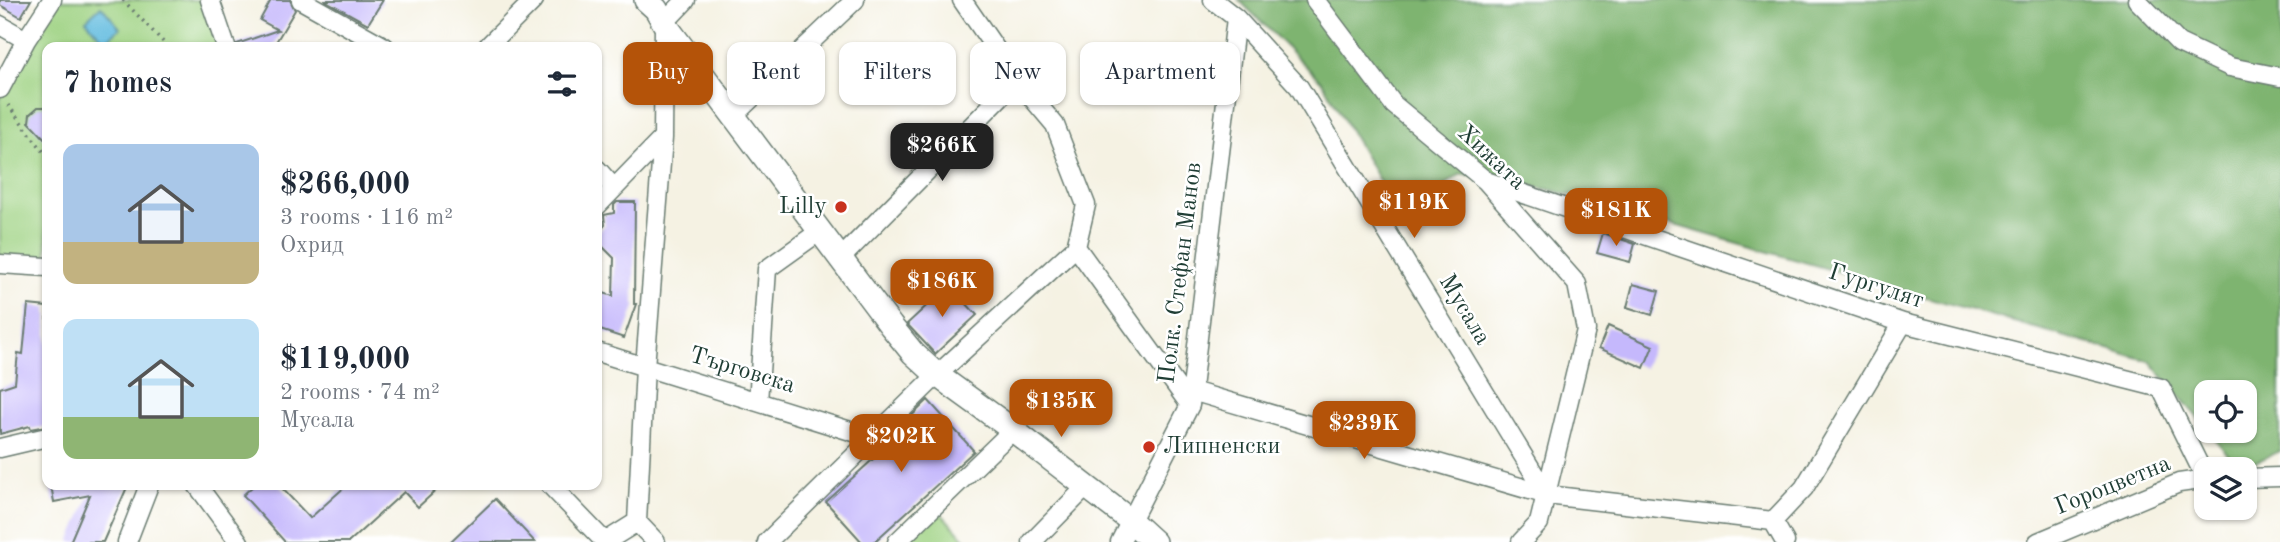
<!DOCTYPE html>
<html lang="en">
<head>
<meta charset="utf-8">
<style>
	body { margin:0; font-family:"Old Standard TT",serif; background:#f2f2f3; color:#1f2937; height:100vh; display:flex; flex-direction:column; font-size:26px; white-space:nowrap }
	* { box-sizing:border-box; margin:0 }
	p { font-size:23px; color:#747a83 }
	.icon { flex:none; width:38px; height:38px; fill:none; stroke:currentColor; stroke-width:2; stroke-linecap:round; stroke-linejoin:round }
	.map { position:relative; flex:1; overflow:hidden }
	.side { position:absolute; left:42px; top:42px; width:560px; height:448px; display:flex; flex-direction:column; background:#fff; border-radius:14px; box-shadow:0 2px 5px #0004 }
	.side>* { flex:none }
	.guide { position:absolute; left:623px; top:42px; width:665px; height:63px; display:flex; gap:14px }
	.tools { position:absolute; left:2194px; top:380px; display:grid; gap:14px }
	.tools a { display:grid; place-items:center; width:63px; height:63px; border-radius:14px; background:#fff; box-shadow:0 2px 5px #0004; font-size:35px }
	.price { position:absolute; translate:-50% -60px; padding:0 16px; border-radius:14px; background:#b45309; color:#fff; font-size:23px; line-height:46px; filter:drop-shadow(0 2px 4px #0008) }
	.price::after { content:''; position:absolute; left:50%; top:42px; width:21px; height:16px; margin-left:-10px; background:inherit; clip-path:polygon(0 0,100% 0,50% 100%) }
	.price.selected { background:#222; color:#fff }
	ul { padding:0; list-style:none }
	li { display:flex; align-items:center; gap:21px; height:175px; padding:0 21px }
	li span { display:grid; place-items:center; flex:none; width:196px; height:140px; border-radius:14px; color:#555 }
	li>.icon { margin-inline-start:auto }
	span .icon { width:84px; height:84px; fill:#fffc; stroke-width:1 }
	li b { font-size:30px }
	h2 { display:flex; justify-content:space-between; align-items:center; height:84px; padding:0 21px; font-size:30px }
	.tag { padding:0 24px; border-radius:14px; background:#fff; box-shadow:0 2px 5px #0004; font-size:24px; line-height:63px }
	.tag.selected { background:#b45309; color:#fff }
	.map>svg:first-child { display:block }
	.green { fill:#9ed282; stroke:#5e885b; stroke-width:2 }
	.forest { fill:#7eb470; stroke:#4e7852; stroke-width:2 }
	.water { fill:#61bbdf; stroke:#407c8a; stroke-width:2 }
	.building { fill:#c5b8fc }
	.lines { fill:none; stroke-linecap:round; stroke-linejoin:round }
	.minor-casing { stroke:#6a7c71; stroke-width:21 }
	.major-casing { stroke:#6a7c71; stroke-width:26 }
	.path { stroke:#6a7c71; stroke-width:3.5; stroke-dasharray:2 5; stroke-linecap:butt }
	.minor { stroke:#fff; stroke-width:18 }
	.major { stroke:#fff; stroke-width:23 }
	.poi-dot { fill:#c8321e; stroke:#fff; stroke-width:2.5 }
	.labels { text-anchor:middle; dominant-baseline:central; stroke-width:5; stroke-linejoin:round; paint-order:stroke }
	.street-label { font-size:24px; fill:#1f3d34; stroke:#fff }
	.poi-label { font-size:24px; fill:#1f3d34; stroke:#fff; text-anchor:end }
</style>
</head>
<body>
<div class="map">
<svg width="2280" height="542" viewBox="0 0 2280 542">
	<rect width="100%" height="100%" fill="#fff"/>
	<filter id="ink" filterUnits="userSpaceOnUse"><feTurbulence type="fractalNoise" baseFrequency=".0143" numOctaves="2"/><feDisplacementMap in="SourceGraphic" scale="14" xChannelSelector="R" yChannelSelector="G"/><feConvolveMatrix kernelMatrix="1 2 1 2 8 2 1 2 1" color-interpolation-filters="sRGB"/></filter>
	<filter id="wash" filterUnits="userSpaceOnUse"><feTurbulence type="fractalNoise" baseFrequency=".00686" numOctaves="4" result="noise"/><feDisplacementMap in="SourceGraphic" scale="28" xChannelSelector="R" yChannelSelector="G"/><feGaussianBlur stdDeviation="1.57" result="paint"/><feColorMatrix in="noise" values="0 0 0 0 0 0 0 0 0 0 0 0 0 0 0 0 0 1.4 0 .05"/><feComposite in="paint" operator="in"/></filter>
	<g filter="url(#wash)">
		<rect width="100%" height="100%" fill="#f5f2e3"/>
		<!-- green -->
		<path class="green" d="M55,0H210L226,47H47V267L0,264V96Z
			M934,506L968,542H897Z"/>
		<!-- forest -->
		<path class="forest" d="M1239,0H2280V451L2240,469L2208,431L2245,430V392H2207V429L2150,361L1552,190L1461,174L1400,217L1323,83Z"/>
		<!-- water -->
		<path class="water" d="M101,6L120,28L105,42L86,20Z"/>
		<g id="blocks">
			<!-- building -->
			<path class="building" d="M0,0H31L21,17L0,5Z
				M271,0H290L295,10L273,47H237V44L278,30L260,20Z
				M324,0H383L368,24Z
				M38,107H47V141L29,122L30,114Z
				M617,202H635L634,304H636L624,338L597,329V291L613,296L614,258L597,241V234L605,225L604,215L614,213V205Z
				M1603,233L1635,244L1630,262L1597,253Z
				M1633,284L1659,291L1652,315L1627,307Z
				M949,285L977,315L935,354L907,324Z
				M28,305L47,307V426L31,429L30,426L0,434V388L15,383L18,353L23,354Z
				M1608,326L1653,346L1644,368L1599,348Z
				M928,400L974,451L874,542H862L826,502L893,441L889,438Z
				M51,485H128L103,542H70L90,495L54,502Z
				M254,485H279L310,518L347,485H442L418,507L404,492L349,542H285L243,495Z
				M495,499L535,542H450Z"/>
		</g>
	</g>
	<g filter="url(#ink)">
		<use href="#blocks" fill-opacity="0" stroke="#6a7c71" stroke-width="2"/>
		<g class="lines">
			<defs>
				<path id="minor" d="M210,0L226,47
					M301,0L385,47
					M962,0L1017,80L1055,125L1086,205L1076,247L1190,405
					M1213,0L1236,18L1299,87L1547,495
					M1315,0L1394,105L1486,181L1577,284L1586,330L1539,523L1521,542
					M2137,0L2179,43L2230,67L2280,77
					M0,25L26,40
					M487,47L534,0
					M0,89L26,40L52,0
					M734,115L855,0
					M597,169L614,188
					M1486,181L1903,323L2161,388L2206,479
					M597,206L663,138
					M841,258L1017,80
					M0,264L47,267
					M597,352L873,438
					M1192,391L1547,495L1773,521L1804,488L1903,323
					M758,402L767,269L820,231
					M0,448L47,437
					M2245,478L2280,477
					M197,485L239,542
					M550,485L605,542
					M1773,521L1785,542
					M127,542L149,485
					M605,542L637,522
					M656,542L637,522L645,367L663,138L664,23L686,0
					M767,542L937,375L1076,247
					M897,542L1013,430
					M1032,542L1086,487
					M1120,542L1190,405L1236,18
					M2038,542L2179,483L2207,479"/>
				<path id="major" d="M646,0L656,9L664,23L891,326L913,353L937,375L1013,430L1131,521L1154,542"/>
			</defs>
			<!-- minor casing -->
			<use href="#minor" class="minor-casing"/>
			<!-- major casing -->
			<use href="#major" class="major-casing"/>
			<!-- path -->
			<path class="path" d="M123,0L168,47
				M8,105L47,156"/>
			<!-- minor -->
			<use href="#minor" class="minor"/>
			<!-- major -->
			<use href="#major" class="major"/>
		</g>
	</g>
	<!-- markers -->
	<g class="poi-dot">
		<circle cx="841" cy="207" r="7"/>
		<circle cx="1149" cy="447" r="7"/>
	</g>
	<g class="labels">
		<!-- street labels -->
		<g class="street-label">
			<text transform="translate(1491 158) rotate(43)">Хижата</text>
			<text transform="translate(1181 273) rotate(-83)">Полк. Стефан Манов</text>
			<text transform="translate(1876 287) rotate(18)">Гургулят</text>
			<text transform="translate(1464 310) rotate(59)">Мусала</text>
			<text transform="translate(742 371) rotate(17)">Търговска</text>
			<text transform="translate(2113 486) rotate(-22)">Гороцветна</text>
		</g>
		<!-- poi labels -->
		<g class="poi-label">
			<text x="827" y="207">Lilly</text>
			<text x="1163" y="447" text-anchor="start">Липненски</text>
		</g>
	</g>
</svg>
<div class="tools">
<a><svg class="icon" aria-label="locate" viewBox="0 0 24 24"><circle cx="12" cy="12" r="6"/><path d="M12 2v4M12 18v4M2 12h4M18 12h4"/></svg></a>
<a><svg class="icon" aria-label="layers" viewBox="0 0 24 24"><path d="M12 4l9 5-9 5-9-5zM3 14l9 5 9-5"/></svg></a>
</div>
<b class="price selected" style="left:942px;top:183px">$266K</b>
<b class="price" style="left:1414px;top:240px">$119K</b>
<b class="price" style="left:1616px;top:248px">$181K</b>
<b class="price" style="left:942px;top:319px">$186K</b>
<b class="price" style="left:1061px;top:439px">$135K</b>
<b class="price" style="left:1364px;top:461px">$239K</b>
<b class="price" style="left:901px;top:474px">$202K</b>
<div class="guide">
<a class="tag selected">Buy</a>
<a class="tag">Rent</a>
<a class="tag">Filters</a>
<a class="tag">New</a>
<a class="tag">Apartment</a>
</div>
<section class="side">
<h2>7 homes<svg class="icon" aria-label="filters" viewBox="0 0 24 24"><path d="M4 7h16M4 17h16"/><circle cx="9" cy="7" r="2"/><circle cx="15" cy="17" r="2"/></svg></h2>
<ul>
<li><span style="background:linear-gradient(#a9c7e8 70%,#c2b280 0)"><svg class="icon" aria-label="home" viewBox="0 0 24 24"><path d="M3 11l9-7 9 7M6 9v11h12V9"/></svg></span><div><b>$266,000</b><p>3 rooms · 116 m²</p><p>Охрид</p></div></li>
<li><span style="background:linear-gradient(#bfe0f5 70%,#8fb573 0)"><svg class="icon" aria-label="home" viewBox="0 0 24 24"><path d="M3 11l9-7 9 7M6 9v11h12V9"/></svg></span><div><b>$119,000</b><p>2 rooms · 74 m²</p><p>Мусала</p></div></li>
</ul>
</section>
</div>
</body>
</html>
